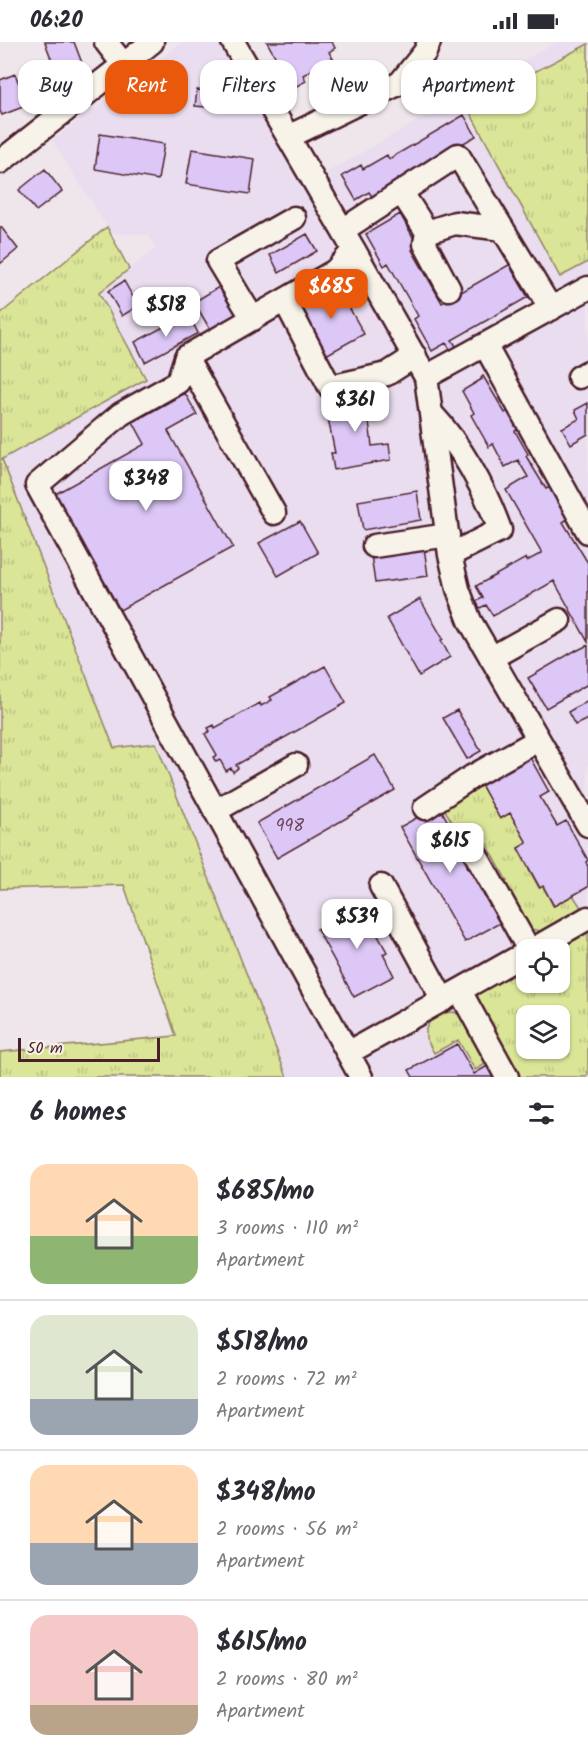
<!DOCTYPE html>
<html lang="en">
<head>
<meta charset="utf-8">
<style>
	body { margin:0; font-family:Kalam,sans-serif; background:#f7f7f7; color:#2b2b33; height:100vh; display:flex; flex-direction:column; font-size:22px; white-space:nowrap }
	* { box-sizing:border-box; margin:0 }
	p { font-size:20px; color:#7c7c81 }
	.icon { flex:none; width:33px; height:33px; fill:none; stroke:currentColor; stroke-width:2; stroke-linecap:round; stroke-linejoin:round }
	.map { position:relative; height:1035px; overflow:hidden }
	.details { display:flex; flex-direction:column; background:#fff; flex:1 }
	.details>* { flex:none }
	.top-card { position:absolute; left:18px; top:18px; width:552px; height:54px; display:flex; gap:12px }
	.fabs { position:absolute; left:516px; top:897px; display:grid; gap:12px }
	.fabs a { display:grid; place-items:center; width:54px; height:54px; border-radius:12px; background:#fff; box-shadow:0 2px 4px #0004; font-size:30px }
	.scale { position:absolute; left:18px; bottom:15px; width:142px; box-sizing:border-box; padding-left:6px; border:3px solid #4a1f2b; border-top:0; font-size:16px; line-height:21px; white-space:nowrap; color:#4a1f2b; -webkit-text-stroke:4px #f7f3e8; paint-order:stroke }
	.price { position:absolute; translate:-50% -51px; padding:0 14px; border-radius:12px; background:#fff; color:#222; font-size:20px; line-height:39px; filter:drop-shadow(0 2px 3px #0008) }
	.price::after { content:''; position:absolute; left:50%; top:36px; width:18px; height:14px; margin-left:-9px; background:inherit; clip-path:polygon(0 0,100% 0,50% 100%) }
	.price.on { background:#ea580c; color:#fff }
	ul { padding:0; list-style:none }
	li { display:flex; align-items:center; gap:18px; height:150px; padding:0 30px }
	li+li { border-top:2px solid #e1e1e2 }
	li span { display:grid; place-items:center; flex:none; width:168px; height:120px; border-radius:18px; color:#555 }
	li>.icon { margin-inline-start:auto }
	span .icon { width:72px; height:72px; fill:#fffc; stroke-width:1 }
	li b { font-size:26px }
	h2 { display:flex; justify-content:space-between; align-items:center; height:72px; padding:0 30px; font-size:26px }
	.pill { padding:0 21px; border-radius:18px; background:#fff; box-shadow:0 2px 4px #0004; font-size:21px; line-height:54px }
	.pill.on { background:#ea580c; color:#fff }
	.status { display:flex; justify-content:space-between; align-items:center; height:42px; padding:0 30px; background:#fff; direction:ltr }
	.status svg { height:16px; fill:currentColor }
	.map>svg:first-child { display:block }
	.built { fill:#e9ddef; fill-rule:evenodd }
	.grass { fill:url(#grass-tufts); stroke:#928262; stroke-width:1.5; fill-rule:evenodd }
	.building { fill:#dcc7f7; stroke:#4a1f2b; stroke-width:1.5 }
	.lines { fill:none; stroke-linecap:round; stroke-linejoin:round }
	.minor-casing { stroke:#4a1f2b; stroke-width:27 }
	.minor { stroke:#f7f3e8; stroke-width:22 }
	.labels { text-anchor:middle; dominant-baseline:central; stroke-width:4.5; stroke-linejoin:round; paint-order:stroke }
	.number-label { font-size:18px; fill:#6e495e }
</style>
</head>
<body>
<div class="status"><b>06:20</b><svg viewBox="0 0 49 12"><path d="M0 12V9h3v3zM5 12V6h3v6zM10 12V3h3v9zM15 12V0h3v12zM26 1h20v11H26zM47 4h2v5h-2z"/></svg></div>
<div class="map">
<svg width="588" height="1035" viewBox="0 0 588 1035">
	<defs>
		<pattern id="grass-tufts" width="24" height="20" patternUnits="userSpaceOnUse" patternTransform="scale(1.5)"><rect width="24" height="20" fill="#dae598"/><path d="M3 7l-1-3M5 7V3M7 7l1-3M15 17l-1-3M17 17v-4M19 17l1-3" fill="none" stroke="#bdc483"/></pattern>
	</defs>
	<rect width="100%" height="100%" fill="#efe6ec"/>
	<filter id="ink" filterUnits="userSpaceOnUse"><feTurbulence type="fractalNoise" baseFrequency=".0167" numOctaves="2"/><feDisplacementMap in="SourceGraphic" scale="12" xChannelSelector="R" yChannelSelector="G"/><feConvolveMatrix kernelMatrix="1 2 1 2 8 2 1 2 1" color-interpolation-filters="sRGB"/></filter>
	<g filter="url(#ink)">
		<!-- built -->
		<path class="built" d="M182,0H221L305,143L556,0H588V1035H287L156,701L114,706L2,416L146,337L99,251L156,206L148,193L111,191L52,99ZM526,908H560V940H526ZM526,974H560V1006H526Z"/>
		<!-- grass -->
		<path class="grass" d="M588,2V220L560,235L467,65Z
			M107,185L129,227L99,251L146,337L2,417L114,706L156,701L287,1035H0V1010L176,994L124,843L0,847V272Z
			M478,737L500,776L510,771L527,801L518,807L539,846L543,844L553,864L573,853L582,867L551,886L541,889L531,887L525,881L502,841L507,839L487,802L470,811L442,763Z
			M588,885V1033L586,1035H517L476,964L478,950L526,921V940H560V908L550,907ZM550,966L557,973L560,974V1006H526V989L524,988L522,980L526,976V974L537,973Z
			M454,970L465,976L489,1020L475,1028L458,998L434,1011L426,996V987L431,977L440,971Z"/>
		<!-- building -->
		<path class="building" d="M45,0H74L82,21L56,30Z
			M267,0H332L335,6L329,10L336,22L323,29L319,24L303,33L306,39L293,46Z
			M15,32L28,63L2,73L0,69V38Z
			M197,48L243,52L242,68L195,64Z
			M464,73L476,94L400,137L402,140L373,156L369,150L356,158L342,134L361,123L363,127L387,113L389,117Z
			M100,92L164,102L158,138L95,127Z
			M192,107L255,117L250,152L186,142Z
			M45,127L62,149L36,169L19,148Z
			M400,172L418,204L412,208L442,261L514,220L517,225L512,228L528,255L452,298L458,307L452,310L446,301L432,309L414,277L418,274L388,221L384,224L366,192Z
			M1,185L18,207L0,222V186Z
			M307,192L317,209L279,231L270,213Z
			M124,239L138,264L122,274L108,249Z
			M336,242L364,292L326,313L298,263Z
			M222,243L240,274L211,289L194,260Z
			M188,272L198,291L145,320L135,300Z
			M483,334L505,371L508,369L510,372L519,387L515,389L528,412L526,414L546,447L550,445L568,477L563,480L588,521V600L554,539L493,574L486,563L480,566L476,559L483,556L476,544L526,516L527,519L542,511L506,448L528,435L518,418L505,425L493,402L489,405L471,373L474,371L462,349L482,337L481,336Z
			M185,351L197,373L168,389L233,505L120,568L55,452L145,402L133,380Z
			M369,354L370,356H382V372L373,373V378L369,379L372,404L389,402L391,418L334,428L331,411H335L327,371L329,370L328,362Z
			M588,361V392L571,402L562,386L579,377L575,368Z
			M417,449L421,478L363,488L358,459Z
			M300,479L318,511L278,534L259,501Z
			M424,505L428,534L375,541L371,513Z
			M420,557L443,597L441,598L450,615L419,634L387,576Z
			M588,603V642L546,666L528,636L576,608V609Z
			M325,624L346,661L236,723L238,726L233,730L231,726L226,729L220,718L216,720L213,715L217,713L205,692L210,689L208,686L214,683L215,686L260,661L261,664L272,658L270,655Z
			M588,658V677L575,683L568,670Z
			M457,668L481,709L467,717L443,676Z
			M527,710L549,750L540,755L557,784L566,779L588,818L586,820L588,825V845L554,864L543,844L540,846L518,806L527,801L510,771L500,777L478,737Z
			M375,713L395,748L277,816L257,781Z
			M434,766L437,771L442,769L453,790L449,792L462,815L467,813L472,821L467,824L500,881L465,900L400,785Z
			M357,863L362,865L387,910L383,912L394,934L354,955L317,887Z
			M457,1002L474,1032L489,1023L495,1035H413L409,1028Z"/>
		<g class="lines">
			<defs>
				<path id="minor" d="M106,0L123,22
					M233,0L354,208L426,335L450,513L458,547L470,579L588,783
					M288,95L400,41L425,10L429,0
					M0,120L152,0
					M402,151L427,190L455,181L503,187
					M343,188L458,113L551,267
					M427,190L425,202L449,247
					M354,208L335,229L186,315L178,340L121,372L37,443L361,1035
					M285,259L330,345L387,332L415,314
					M253,277L218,219L294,176
					M485,303L588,490
					M186,315L274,471
					M426,335L588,246
					M579,335L588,330
					M431,371C461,403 485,447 500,488L450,513
					M374,504L448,493
					M491,616L559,578
					M425,766L473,734L538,698
					M215,769L296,723
					M476,813L529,908
					M381,844L443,958
					M532,908L588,876
					M460,949L507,1035
					M348,1011L526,911"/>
			</defs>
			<!-- minor casing -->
			<use href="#minor" class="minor-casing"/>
			<!-- minor -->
			<use href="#minor" class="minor"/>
		</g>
	</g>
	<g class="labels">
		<!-- number labels -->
		<g class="number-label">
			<text x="290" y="784">998</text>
		</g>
	</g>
</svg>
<div class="fabs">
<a><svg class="icon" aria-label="locate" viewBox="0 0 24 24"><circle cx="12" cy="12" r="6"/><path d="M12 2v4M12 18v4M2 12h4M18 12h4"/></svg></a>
<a><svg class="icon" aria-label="layers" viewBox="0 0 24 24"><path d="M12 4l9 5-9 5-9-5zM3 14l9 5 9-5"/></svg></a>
</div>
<div class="scale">50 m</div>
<b class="price on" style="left:331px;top:278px">$685</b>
<b class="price" style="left:166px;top:296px">$518</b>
<b class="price" style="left:355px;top:391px">$361</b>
<b class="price" style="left:146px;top:470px">$348</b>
<b class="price" style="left:450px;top:832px">$615</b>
<b class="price" style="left:357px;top:908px">$539</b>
<div class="top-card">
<a class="pill">Buy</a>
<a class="pill on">Rent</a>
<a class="pill">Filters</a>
<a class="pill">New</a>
<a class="pill">Apartment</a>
</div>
</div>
<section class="details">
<h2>6 homes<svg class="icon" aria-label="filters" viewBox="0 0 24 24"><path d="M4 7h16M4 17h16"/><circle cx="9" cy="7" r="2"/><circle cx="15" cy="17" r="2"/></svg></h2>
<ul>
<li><span style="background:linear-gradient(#ffd9b3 60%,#8fb573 0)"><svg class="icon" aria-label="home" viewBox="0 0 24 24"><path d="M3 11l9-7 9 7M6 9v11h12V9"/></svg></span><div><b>$685/mo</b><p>3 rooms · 110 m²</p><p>Apartment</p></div></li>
<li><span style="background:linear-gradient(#dfe7d0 70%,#9aa5b1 0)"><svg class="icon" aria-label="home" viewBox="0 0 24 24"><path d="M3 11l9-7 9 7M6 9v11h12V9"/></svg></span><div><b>$518/mo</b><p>2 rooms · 72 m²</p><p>Apartment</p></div></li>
<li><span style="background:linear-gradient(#ffd9b3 65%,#9aa5b1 0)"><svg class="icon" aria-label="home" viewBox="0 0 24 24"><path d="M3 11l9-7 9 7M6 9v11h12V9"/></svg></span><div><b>$348/mo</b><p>2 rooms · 56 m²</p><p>Apartment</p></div></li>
<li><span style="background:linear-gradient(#f6c9c9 75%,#b9a48a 0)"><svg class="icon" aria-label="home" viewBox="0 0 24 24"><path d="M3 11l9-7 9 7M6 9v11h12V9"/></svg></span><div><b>$615/mo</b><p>2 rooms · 80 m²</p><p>Apartment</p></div></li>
</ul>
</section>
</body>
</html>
